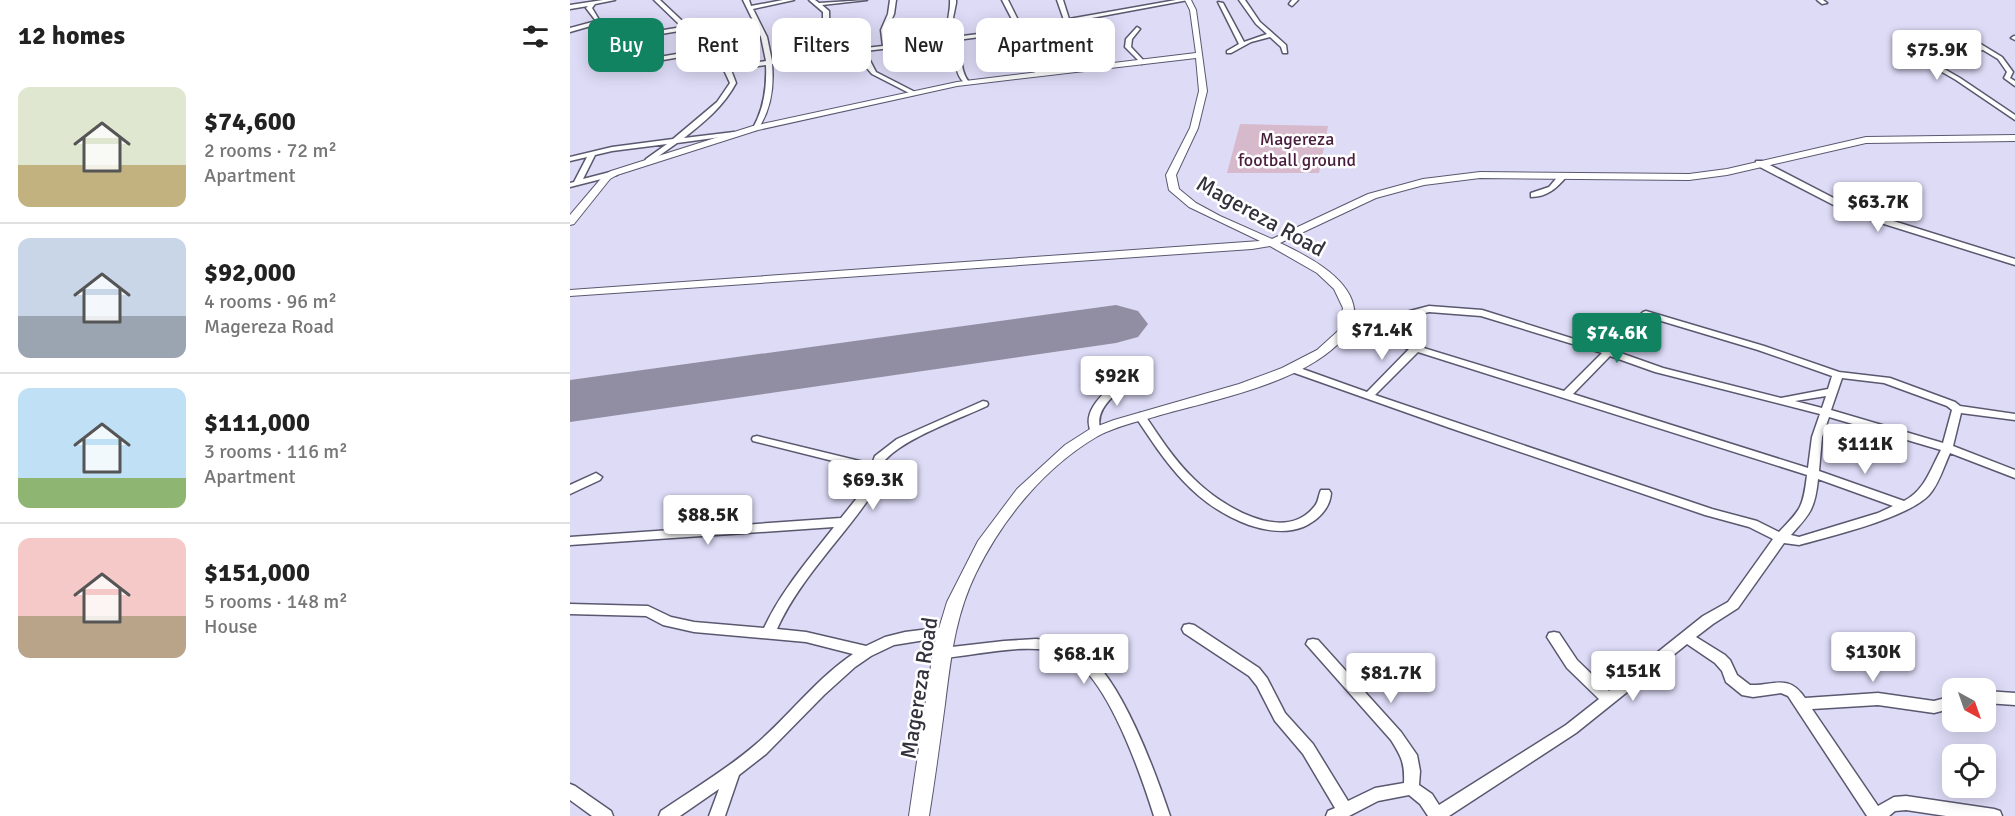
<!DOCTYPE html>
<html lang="en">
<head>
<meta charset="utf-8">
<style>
	body { margin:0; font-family:Signika,sans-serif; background:#f6f6f6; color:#222; height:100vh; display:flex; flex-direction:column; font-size:22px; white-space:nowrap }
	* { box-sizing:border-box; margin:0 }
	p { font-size:20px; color:#767676 }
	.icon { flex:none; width:33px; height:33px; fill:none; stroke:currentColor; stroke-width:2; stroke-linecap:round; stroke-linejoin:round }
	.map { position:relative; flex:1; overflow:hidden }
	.side { display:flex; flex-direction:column; background:#fff; width:570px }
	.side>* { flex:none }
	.hud { position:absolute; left:18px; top:18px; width:570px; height:54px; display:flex; gap:12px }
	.needle { width:39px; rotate:140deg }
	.tools { position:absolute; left:1372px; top:678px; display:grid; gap:12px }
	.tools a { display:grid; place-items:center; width:54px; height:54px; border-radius:12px; background:#fff; box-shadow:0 3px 15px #0003; font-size:30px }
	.price { position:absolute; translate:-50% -51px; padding:0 14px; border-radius:6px; background:#fff; color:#222; font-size:20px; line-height:39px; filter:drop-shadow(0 2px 3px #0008) }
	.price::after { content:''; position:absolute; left:50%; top:36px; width:18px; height:14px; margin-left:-9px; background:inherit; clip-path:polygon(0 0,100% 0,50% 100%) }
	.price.selected { background:#128361; color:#fff }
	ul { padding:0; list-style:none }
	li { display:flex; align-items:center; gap:18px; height:150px; padding:0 18px }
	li+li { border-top:2px solid #e0e0e0 }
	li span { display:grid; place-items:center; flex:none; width:168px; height:120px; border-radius:12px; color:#555 }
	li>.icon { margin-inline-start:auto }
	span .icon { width:72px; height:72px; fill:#fffc; stroke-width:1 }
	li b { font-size:26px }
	h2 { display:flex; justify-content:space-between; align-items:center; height:72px; padding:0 18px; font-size:26px }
	.pill { padding:0 21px; border-radius:12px; background:#fff; box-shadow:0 3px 15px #0003; font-size:21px; line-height:54px }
	.pill.selected { background:#128361; color:#fff }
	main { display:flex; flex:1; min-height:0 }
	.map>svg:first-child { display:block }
	.green { fill:#d7b9cc }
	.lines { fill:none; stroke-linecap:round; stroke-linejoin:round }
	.runway { fill:#918ea3; fill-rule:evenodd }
	.minor-casing { stroke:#5a586f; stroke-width:3 }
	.tertiary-casing { stroke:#5a586f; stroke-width:2 }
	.minor { fill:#fff; fill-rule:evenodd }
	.tertiary { fill:#fff; fill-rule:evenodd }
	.labels { text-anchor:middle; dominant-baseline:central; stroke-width:5; stroke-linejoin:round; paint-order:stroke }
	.far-park-label { font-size:18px; fill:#491d3d; stroke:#fff }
	.street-label { font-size:22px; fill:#33313c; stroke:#fff }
</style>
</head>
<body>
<main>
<section class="side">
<h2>12 homes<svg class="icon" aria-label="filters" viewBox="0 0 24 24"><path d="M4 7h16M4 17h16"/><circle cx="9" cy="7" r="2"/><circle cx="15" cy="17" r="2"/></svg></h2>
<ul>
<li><span style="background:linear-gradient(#dfe7d0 65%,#c2b280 0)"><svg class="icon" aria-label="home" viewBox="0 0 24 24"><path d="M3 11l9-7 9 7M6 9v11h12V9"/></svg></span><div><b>$74,600</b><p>2 rooms · 72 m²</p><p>Apartment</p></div></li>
<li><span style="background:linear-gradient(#c9d6e8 65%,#9aa5b1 0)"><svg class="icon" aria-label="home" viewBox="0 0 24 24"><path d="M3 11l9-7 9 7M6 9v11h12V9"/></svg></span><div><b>$92,000</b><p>4 rooms · 96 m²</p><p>Magereza Road</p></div></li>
<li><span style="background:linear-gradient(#bfe0f5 75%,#8fb573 0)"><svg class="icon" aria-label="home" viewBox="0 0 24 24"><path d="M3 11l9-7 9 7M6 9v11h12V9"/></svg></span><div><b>$111,000</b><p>3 rooms · 116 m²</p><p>Apartment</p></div></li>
<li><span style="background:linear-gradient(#f6c9c9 65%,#b9a48a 0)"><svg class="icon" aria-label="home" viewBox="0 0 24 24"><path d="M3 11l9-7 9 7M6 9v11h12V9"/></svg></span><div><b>$151,000</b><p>5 rooms · 148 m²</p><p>House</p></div></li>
</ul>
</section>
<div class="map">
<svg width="1445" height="816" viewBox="0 0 1445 816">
	<rect width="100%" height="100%" fill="#dedbf7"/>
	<!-- green -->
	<path class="green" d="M670,124L758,126L749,173H657Z"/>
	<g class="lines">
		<!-- runway -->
		<path class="runway" d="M546,305L568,311L578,324L568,337L546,343L0,422V380Z"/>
		<defs>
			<path id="minor" d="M33,0H45L25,4L22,8L31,23L0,32V28L26,21L16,8L18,6L0,9V5Z
				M84,0H90L142,49L158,67L196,61L191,37L173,0H179L181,6L213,0H224L183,9L197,37L202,61L255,53L253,46V12L239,0H245L249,3L297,0L252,5L259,11L260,52L313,46L311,30L318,14L320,0H326L324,14L317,30L319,45L380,38C374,24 381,14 380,0H386V3L382,23L385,37L447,29L432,0H438L452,28L494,20L487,0H493L499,19L606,0H618L500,22L505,38L521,67L518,69L515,67L499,38L495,23L453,31C460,44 461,61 470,73L467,75L459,66L448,32L387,40C393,54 389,70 399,82L396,84C382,74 388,55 381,41L295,51L306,72L345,92L346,93L343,95L302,74L296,67L289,52L202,64C204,88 201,109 188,129L186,130L183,128C194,108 197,88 196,65L161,70L166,83C154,106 134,122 114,138L164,132L167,134L166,135L107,143L79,163L75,161L76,159L97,144L42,151L25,155L13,179L44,171L48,173L47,175L0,187V183L4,182L17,157L0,161V157L42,147L103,139L147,102L160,83L154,70L139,52L53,67L42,62L25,44L24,43L27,41L112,27ZM115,30L136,49L54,63L46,60L31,44Z
				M669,0H675L690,22L716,45L717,53H713L711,47L700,37L681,42L661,53H657V51L669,44L648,2L653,3L674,42L697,34L686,24Z
				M722,0H728L722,6L719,4Z
				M1247,0H1253L1257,3L1252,4Z
				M567,27L570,29L562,39L561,47L575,62L572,64L555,47L556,39Z
				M1396,35L1432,57L1443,72L1440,78L1445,81V86L1434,78L1437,72L1428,59L1413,50L1369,51L1366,49L1369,47L1407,46L1394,38L1393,37Z
				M1444,36H1445V40L1441,38Z
				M1355,38L1357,39V41L1346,44L1345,46L1357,59L1390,78L1445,115V120L1386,80L1353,61L1339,46L1341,42Z
				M1186,161H1192L1285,209L1445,259V265L1279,213L1186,165Z
				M990,174L997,176C987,188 977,197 961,197V193L979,187Z
				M859,306L912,310L1036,349L1073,312L1076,311L1194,346L1269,372L1320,378L1385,402L1390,406L1445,414V420L1391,413L1383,446L1445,470V478L1380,453C1374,466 1369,484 1359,495C1337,518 1262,536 1229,545L1214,543L1168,608L1143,624L1126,637L1155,655L1160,660L1167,675L1180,685C1204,686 1218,673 1235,698L1308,693L1364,701L1383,696V708L1364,713L1308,705L1242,709L1308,806L1324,797L1336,796L1424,809L1430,811L1432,816H1376L1336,810L1325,811L1319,816H1297L1218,696L1211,693L1183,697L1172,695L1156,682L1152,671L1145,663L1117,644L1006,733L879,816H858L850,804L839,795L808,801L779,816H756L758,811L765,808L733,754L705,721L687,686L679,676L614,633L612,629L614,625L619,624L624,625L689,668L697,678L715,713L743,744L778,801L805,788L834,783C835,763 831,756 821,740L736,644L738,640L743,639L748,640L831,732L847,755L850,771L849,785L862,794L869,805L996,725L1029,699L997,668L977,637L979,633L984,632L989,633L1007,660L1039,691L1133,616L1158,602L1203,539L1179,527L1135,515L880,428L719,371L718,369L719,367H727L797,392L839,349L800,337L773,332L771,330L773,328L789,329L798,322ZM859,312L911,316L1032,353L994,391L798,331L804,326ZM1078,317L1188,350L1262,376L1258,389L1211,398L1093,368L1045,351ZM848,352L1237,475C1233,508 1231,509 1209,532L1187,521L1142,509L805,395ZM1040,356L1085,372L1250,414L1242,437L1238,468L1003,394ZM1272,378L1314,383L1377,406L1382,410L1373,443L1261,410ZM1256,396L1252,408L1225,401ZM1259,417L1371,450C1360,470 1355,490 1334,501L1249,471L1252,437ZM1248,479L1323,506L1308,513L1229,537L1221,535C1240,514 1245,509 1248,479Z
				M552,379L557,382C544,397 523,409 531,432L526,435L522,434C510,412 533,394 548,380Z
				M413,401L417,402L418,404L417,406C389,419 335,438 315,460C307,469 307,487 300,497C270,541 229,580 207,629L236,632L296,646L315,637L335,632L375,627L380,628L382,632L380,636L324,645L301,656L285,667L254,695L196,754L169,775L155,816H139L149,789L110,816H89L91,811C123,789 156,770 185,745C219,716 246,679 283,654L236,642L124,632L93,625L76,616L0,614V604L78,606L101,617L124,622L194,628C211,591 239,559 264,527L0,545V537L271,518L291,493L299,470L183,441L182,439L183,437L187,436L302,464L305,456L327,439Z
				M570,413L574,414C589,436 604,460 624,479C650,505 713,545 744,507C749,502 748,496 751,490H759L761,493C760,509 747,521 733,527C715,534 697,531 679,525C624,505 596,463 565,416Z
				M26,473L32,477L30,480L0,494V485Z
				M466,639C483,641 500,643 514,653C551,677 586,774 600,816H584C571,775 535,667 491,653C457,642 409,655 373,658L368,657L366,653L368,649L373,648L434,641Z
				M1416,691L1445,693V705L1416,703Z
				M0,784L5,786L41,811L43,816H22L0,800Z"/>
			<path id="tertiary" d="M615,0H621L626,10L637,91L628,128L606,175L609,189L626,203L650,216L702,239L798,194L853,179L910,172L1119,174L1157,169L1296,137L1445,135V141L1296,143L1157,175L1119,180L910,178L854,185L806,198L710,243C742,258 801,288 780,332C778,337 771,342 767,345C725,385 639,401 584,417C565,422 545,427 528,436C475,467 433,518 406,573C385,616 381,657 375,704C370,741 365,779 359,816H339L364,645L377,602L408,541L447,489L495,445L520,429L544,420L669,384L712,368L747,350L768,331L773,308L764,289L747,273L700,246L682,249L0,296V290L690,241L619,207L599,190L596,175L620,128L629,91L626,58L387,86L188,130L47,175L40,179L4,224L0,225V215L34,175L41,171L183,126L387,82L626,53L620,10Z"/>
		</defs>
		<!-- minor casing -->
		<use href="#minor" class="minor-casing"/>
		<!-- tertiary casing -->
		<use href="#tertiary" class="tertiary-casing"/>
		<!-- minor -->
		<use href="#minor" class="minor"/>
		<!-- tertiary -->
		<use href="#tertiary" class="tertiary"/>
	</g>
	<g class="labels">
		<!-- far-park labels -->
		<g class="far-park-label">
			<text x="727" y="139">Magereza<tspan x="727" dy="21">football ground</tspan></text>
		</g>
		<!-- street labels -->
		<g class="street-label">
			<text transform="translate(691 216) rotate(29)">Magereza Road</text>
			<text transform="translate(349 688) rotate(-81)">Magereza Road</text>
		</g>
	</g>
</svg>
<div class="tools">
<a><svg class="needle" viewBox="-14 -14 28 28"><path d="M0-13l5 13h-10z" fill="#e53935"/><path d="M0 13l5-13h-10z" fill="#767676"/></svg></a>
<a><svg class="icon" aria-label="locate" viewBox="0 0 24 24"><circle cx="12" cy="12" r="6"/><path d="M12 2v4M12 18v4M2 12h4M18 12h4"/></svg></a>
</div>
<b class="price" style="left:1367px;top:81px">$75.9K</b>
<b class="price" style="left:1308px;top:233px">$63.7K</b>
<b class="price" style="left:812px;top:361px">$71.4K</b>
<b class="price selected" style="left:1047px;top:364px">$74.6K</b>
<b class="price" style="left:547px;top:407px">$92K</b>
<b class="price" style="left:1295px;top:475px">$111K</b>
<b class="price" style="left:303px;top:511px">$69.3K</b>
<b class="price" style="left:138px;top:546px">$88.5K</b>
<b class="price" style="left:1303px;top:683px">$130K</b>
<b class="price" style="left:514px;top:685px">$68.1K</b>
<b class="price" style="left:1063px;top:702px">$151K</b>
<b class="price" style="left:821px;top:704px">$81.7K</b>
<div class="hud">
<a class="pill selected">Buy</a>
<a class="pill">Rent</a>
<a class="pill">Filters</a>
<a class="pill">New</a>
<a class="pill">Apartment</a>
</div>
</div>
</main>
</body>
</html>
